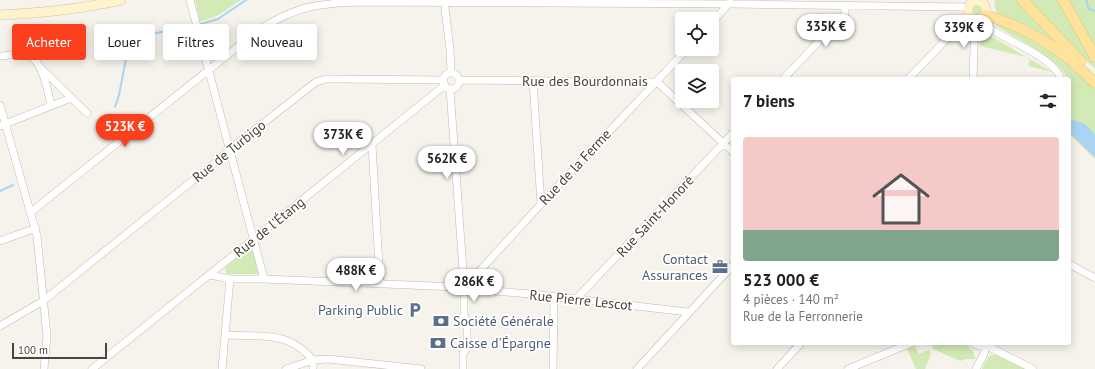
<!DOCTYPE html>
<html lang="fr">
<head>
<meta charset="utf-8">
<style>
	body { margin:0; font-family:"PT Sans",sans-serif; background:#f2f2f2; color:#202124; height:100vh; display:flex; flex-direction:column; font-size:15px; white-space:nowrap }
	* { box-sizing:border-box; margin:0 }
	p { font-size:13px; color:#757577 }
	.icon { flex:none; width:22px; height:22px; fill:none; stroke:currentColor; stroke-width:2; stroke-linecap:round; stroke-linejoin:round }
	.map { position:relative; flex:1; overflow:hidden }
	.drawer { position:absolute; left:731px; top:77px; width:340px; height:268px; display:flex; flex-direction:column; background:#fff; border-radius:4px; box-shadow:0 2px 10px #0003 }
	.drawer>* { flex:none }
	.top-card { position:absolute; left:12px; top:24px; width:380px; height:36px; display:flex; gap:8px }
	.fabs { position:absolute; left:675px; top:12px; display:grid; gap:8px }
	.fabs a { display:grid; place-items:center; width:44px; height:44px; border-radius:4px; background:#fff; box-shadow:0 2px 10px #0003; font-size:20px }
	.scale { position:absolute; left:12px; bottom:10px; width:95px; box-sizing:border-box; padding-left:4px; border:2px solid #4b4439; border-top:0; font-size:11px; line-height:14px; white-space:nowrap; color:#4b4439; -webkit-text-stroke:3px #fff; paint-order:stroke }
	.price { position:absolute; translate:-50% -34px; padding:0 9px; border-radius:14px; background:#fff; color:#222; font-size:13px; line-height:26px; filter:drop-shadow(0 1px 2px #0008) }
	.price::after { content:''; position:absolute; left:50%; top:24px; width:12px; height:9px; margin-left:-6px; background:inherit; clip-path:polygon(0 0,100% 0,50% 100%) }
	.price.current { background:#fc3f1d; color:#fff }
	ul { padding:0; list-style:none }
	li { display:grid; align-content:center; gap:8px; height:212px; padding:0 12px }
	li+li { border-top:1px solid #e0e0e0 }
	li span { display:grid; place-items:center; height:124px; border-radius:4px; color:#555 }
	li>.icon { margin-inline-start:auto }
	span .icon { width:72px; height:72px; fill:#fffc; stroke-width:1 }
	li b { font-size:17px }
	h2 { display:flex; justify-content:space-between; align-items:center; height:48px; padding:0 12px; font-size:17px }
	.tag { padding:0 14px; border-radius:4px; background:#fff; box-shadow:0 2px 10px #0003; font-size:14px; line-height:36px }
	.tag.current { background:#fc3f1d; color:#fff }
	.map>svg:first-child { display:block }
	.green { fill:#d2eab5 }
	.water { fill:#a9d4f2 }
	.lines { fill:none; stroke-linecap:round; stroke-linejoin:round }
	.stream { stroke:#a9d4f2; stroke-width:2 }
	.street-casing { stroke:#c2bbae; stroke-width:8 }
	.secondary-casing { stroke:#d6c79b; stroke-width:10 }
	.primary-casing { stroke:#e6c16a; stroke-width:11 }
	.street { stroke:#fff; stroke-width:7 }
	.secondary { stroke:#fff3cd; stroke-width:9 }
	.primary { stroke:#ffe39c; stroke-width:10 }
	.labels { text-anchor:middle; dominant-baseline:central; stroke-width:3.5; stroke-linejoin:round; paint-order:stroke }
	.street-label { font-size:14px; fill:#4b4439; stroke:#fff }
	.service-label { font-size:14px; fill:#4e5e75; stroke:#fff; text-anchor:end }
</style>
</head>
<body>
<div class="map">
<svg width="1095" height="369" viewBox="0 0 1095 369">
	<rect width="100%" height="100%" fill="#f6f3ec"/>
	<!-- green -->
	<path class="green" d="M195,0H241L217,16L200,21Z
		M995,0H1018L1065,49L997,13L994,5Z
		M1028,0H1060L1095,60V69Z
		M1067,0H1095V52Z
		M974,3L979,4L985,12L978,17C973,15 970,11 972,5Z
		M996,21L1049,47L1095,85V159L1069,134V79H1068C1060,59 1015,38 996,26Z
		M987,34L1052,72L1028,66L1030,58L980,46L982,36Z
		M251,247L253,248L259,272L257,274H229L226,273L225,269L227,266Z
		M931,343H965L973,351L975,359H966L960,361L933,349Z
		M915,346L919,354L929,350L931,354L925,369H916L907,349Z
		M991,355H997L1025,369H982L988,358Z"/>
	<!-- water -->
	<path class="water" d="M1071,119L1085,124L1095,135V157L1069,132V120Z"/>
	<g class="lines">
		<!-- stream -->
		<path class="stream" d="M1086,0L1087,2L1088,8L1095,11
			M201,24L218,19L246,0
			M115,107L119,95L129,43L142,36L195,25
			M0,191L13,185"/>
		<defs>
			<path id="street" d="M190,0L264,279
				M444,0L450,49L451,73
				M977,0V1
				M981,19C984,22 986,26 989,28C1008,41 1055,58 1061,79
				M712,23L730,2
				M0,56C8,56 17,53 25,54C42,56 48,92 51,105
				M41,68L87,113
				M443 81a8 8 0 1 1 16 0a8 8 0 1 1-16 0Z
				M783,79L845,14V6
				M908,79L970,15
				M973,79L975,19
				M459,80L657,82L733,152
				M533,81L541,204
				M450,89L463,271L466,288
				M0,105L37,236L47,336L44,369
				M0,126L71,98
				M372,145L380,283
				M31,212L260,29C297,6 319,3 362,2L732,4L968,7
				M0,241L36,228
				M1069,264L1095,278
				M210,275L230,279H264L458,287L480,290L531,294L688,312
				M576,299L733,133
				M0,326L43,301L222,157L234,146L316,82L326,79H338L444,80
				M225,335C244,336 270,334 288,341C298,345 306,352 313,360
				M973,343C979,348 985,345 991,348L1033,369
				M92,369L445,85
				M222,369L230,279
				M286,369L313,360L328,359L421,369
				M313,369V360
				M463,369V353L467,348V321L464,315V292L474,277L541,204L687,49
				M553,369L554,297
				M637,369L733,265
				M777,369L801,343
				M848,369L911,343
				M976,369L984,354L986,346"/>
			<path id="secondary" d="M968 10a9 9 0 1 1 18 0a9 9 0 1 1-18 0Z
				M0,15C41,13 81,9 121,0"/>
			<path id="primary" d="M1022,0L1081,61
				M1063,0L1095,57
				M985,15C1012,22 1047,41 1068,58C1077,65 1086,75 1095,83"/>
		</defs>
		<!-- street casing -->
		<use href="#street" class="street-casing"/>
		<!-- secondary casing -->
		<use href="#secondary" class="secondary-casing"/>
		<!-- primary casing -->
		<use href="#primary" class="primary-casing"/>
		<!-- street -->
		<use href="#street" class="street"/>
		<!-- secondary -->
		<use href="#secondary" class="secondary"/>
		<!-- primary -->
		<use href="#primary" class="primary"/>
	</g>
	<!-- icons -->
	<defs>
		<symbol id="office-bare" viewBox="-9 -9 18 18"><path d="M-6-3h4V-5.5h4V-3h4V5H-6ZM-1-4.5V-3h2v-1.5ZM-6 0V1H6V0Z" fill="#5c6f8a" stroke="#fff" stroke-width="2.5" paint-order="stroke"/></symbol>
		<symbol id="parking-bare" viewBox="-9 -9 18 18"><path d="M-3.5-5.5H1a3.5 3.5 0 0 1 0 7H-1V5.5H-3.5ZM-1-3.4V-.6H.8a1.4 1.4 0 0 0 0-2.8Z" fill="#5c6f8a" stroke="#fff" stroke-width="2.5" paint-order="stroke"/></symbol>
		<symbol id="bank-bare" viewBox="-9 -9 18 18"><path d="M-6-4H6V4H-6ZM0-2.3a2.3 2.3 0 1 0 0 4.6a2.3 2.3 0 1 0 0-4.6Z" fill="#5c6f8a" stroke="#fff" stroke-width="2.5" paint-order="stroke"/></symbol>
	</defs>
	<g fill-rule="evenodd">
		<use href="#office-bare" x="709" y="256" width="22" height="22"/>
		<use href="#parking-bare" x="404" y="299" width="22" height="22"/>
		<use href="#bank-bare" x="430" y="310" width="22" height="22"/>
		<use href="#bank-bare" x="427" y="332" width="22" height="22"/>
	</g>
	<g class="labels">
		<!-- street labels -->
		<g class="street-label">
			<text x="585" y="81">Rue des Bourdonnais</text>
			<text transform="translate(229 151) rotate(-39)">Rue de Turbigo</text>
			<text transform="translate(575 167) rotate(-47)">Rue de la Ferme</text>
			<text transform="translate(655 216) rotate(-47)">Rue Saint-Honoré</text>
			<text transform="translate(269 227) rotate(-39)">Rue de l'Étang</text>
			<text transform="translate(581 300) rotate(6)">Rue Pierre Lescot</text>
		</g>
		<!-- service labels -->
		<g class="service-label">
			<text x="708" y="259">Contact<tspan x="708" dy="16">Assurances</tspan></text>
			<text x="403" y="310">Parking Public</text>
			<text x="453" y="321" text-anchor="start">Société Générale</text>
			<text x="450" y="343" text-anchor="start">Caisse d'Épargne</text>
		</g>
	</g>
</svg>
<div class="fabs">
<a><svg class="icon" aria-label="locate" viewBox="0 0 24 24"><circle cx="12" cy="12" r="6"/><path d="M12 2v4M12 18v4M2 12h4M18 12h4"/></svg></a>
<a><svg class="icon" aria-label="layers" viewBox="0 0 24 24"><path d="M12 4l9 5-9 5-9-5zM3 14l9 5 9-5"/></svg></a>
</div>
<div class="scale">100 m</div>
<b class="price" style="left:826px;top:48px">335K €</b>
<b class="price" style="left:964px;top:49px">339K €</b>
<b class="price current" style="left:125px;top:148px">523K €</b>
<b class="price" style="left:343px;top:156px">373K €</b>
<b class="price" style="left:447px;top:180px">562K €</b>
<b class="price" style="left:356px;top:292px">488K €</b>
<b class="price" style="left:474px;top:303px">286K €</b>
<div class="top-card">
<a class="tag current">Acheter</a>
<a class="tag">Louer</a>
<a class="tag">Filtres</a>
<a class="tag">Nouveau</a>
</div>
<section class="drawer">
<h2>7 biens<svg class="icon" aria-label="filters" viewBox="0 0 24 24"><path d="M4 7h16M4 17h16"/><circle cx="9" cy="7" r="2"/><circle cx="15" cy="17" r="2"/></svg></h2>
<ul>
<li><span style="background:linear-gradient(#f6c9c9 75%,#7fa58c 0)"><svg class="icon" aria-label="home" viewBox="0 0 24 24"><path d="M3 11l9-7 9 7M6 9v11h12V9"/></svg></span><div><b>523 000 €</b><p>4 pièces · 140 m²</p><p>Rue de la Ferronnerie</p></div></li>
</ul>
</section>
</div>
</body>
</html>
